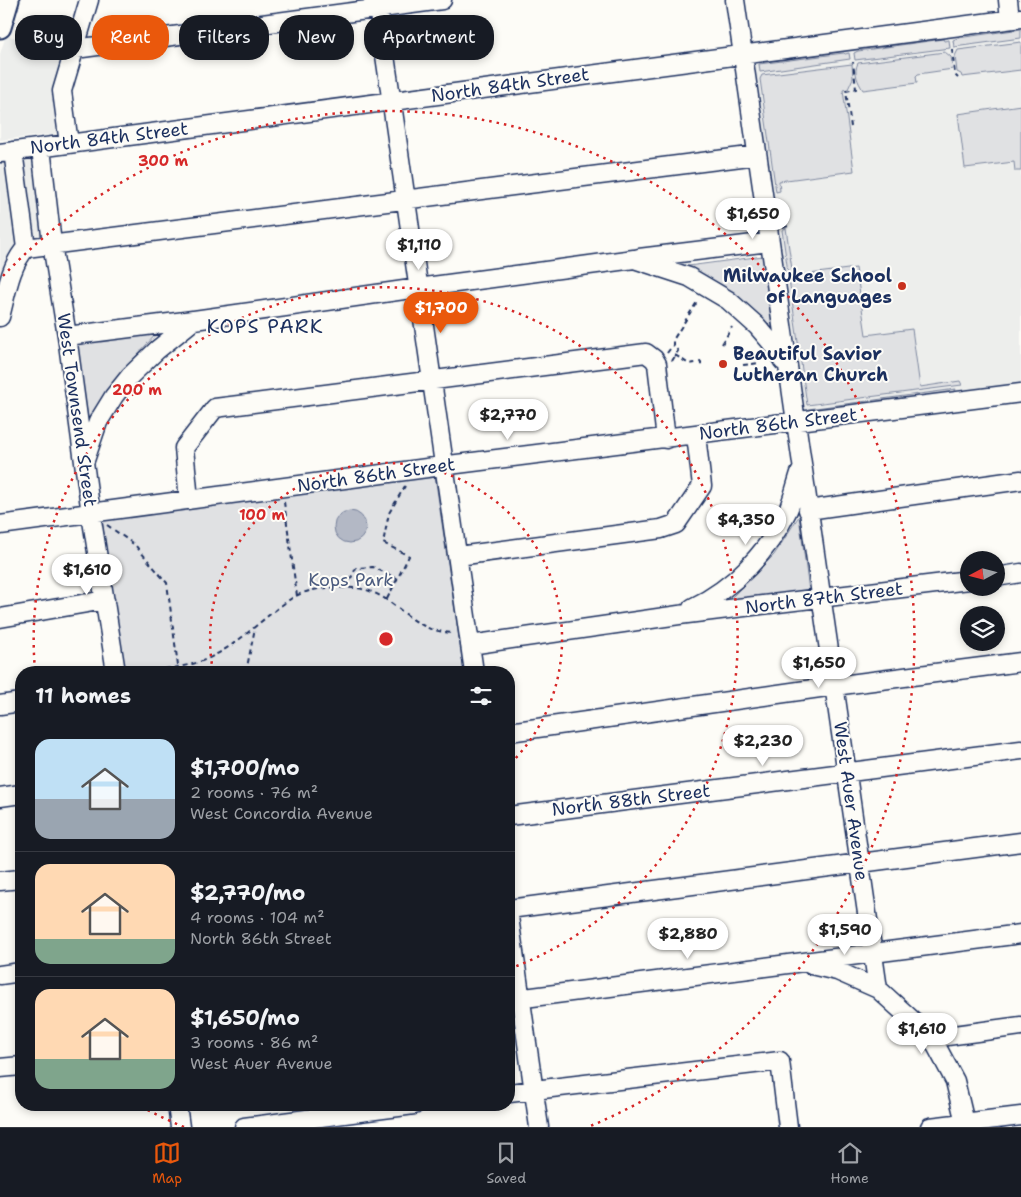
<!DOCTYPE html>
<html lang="en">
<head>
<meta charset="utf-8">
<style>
	body { margin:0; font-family:"Shantell Sans",sans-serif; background:#20242c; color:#f1f3f6; height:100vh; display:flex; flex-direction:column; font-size:19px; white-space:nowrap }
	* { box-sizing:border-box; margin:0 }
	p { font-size:16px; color:#9ea1a6 }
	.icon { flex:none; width:28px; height:28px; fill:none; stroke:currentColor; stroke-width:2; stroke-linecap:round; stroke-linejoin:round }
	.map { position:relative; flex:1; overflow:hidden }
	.details { position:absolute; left:15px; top:666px; width:500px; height:445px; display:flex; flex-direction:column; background:#171b24; border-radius:20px; box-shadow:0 2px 8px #0003 }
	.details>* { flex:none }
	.banner { position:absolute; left:15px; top:15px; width:500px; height:45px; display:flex; gap:10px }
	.needle { width:32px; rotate:263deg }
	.controls { position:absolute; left:960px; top:551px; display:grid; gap:10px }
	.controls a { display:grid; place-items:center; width:45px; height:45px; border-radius:50%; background:#171b24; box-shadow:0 2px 8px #0003; font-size:25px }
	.price { position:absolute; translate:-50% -42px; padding:0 11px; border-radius:18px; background:#fff; color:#222; font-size:16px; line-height:32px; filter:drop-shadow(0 1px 2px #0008) }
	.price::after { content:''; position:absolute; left:50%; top:30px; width:15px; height:11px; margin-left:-8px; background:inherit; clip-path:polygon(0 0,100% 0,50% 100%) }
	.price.current { background:#ea580c; color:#fff }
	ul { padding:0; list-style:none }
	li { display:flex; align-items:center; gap:15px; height:125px; padding:0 20px }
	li+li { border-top:1px solid #363941 }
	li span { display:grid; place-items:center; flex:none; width:140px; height:100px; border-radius:15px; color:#555 }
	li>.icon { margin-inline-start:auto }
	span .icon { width:60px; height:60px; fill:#fffc; stroke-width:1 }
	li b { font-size:21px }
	h2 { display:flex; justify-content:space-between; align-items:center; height:60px; padding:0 20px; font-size:21px }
	.pill { padding:0 18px; border-radius:20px; background:#171b24; box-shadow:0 2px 8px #0003; font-size:18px; line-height:45px }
	.pill.current { background:#ea580c; color:#fff }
	.menu { display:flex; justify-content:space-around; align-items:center; height:70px; border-top:1px solid #363941; background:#171b24; font-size:14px; color:#9ea1a6 }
	.menu a { display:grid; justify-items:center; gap:2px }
	.menu .current { color:#ea580c }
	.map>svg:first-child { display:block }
	.built { fill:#edeeec }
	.green { fill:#e0e1e3; stroke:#7e88a0 }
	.water { fill:#b3b8c5; stroke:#76819c }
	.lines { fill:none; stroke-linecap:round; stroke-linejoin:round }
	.minor-casing { stroke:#1b2f5e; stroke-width:21 }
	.major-casing { stroke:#1b2f5e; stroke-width:25 }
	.path { stroke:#1b2f5e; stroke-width:2; stroke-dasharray:5 4; stroke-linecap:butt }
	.minor { stroke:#fdfcf7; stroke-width:18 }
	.major { stroke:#fdfcf7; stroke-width:21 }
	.ring { fill:none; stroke:#d62828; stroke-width:2.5; stroke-dasharray:2.5 5 }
	.poi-dot { fill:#c8321e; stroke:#fdfcf7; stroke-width:2 }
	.labels { text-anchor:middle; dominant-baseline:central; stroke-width:4; stroke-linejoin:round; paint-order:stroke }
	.street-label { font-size:18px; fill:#1b2f5e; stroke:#fdfcf7 }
	.poi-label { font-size:18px; font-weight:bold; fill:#1b2f5e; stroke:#fdfcf7; text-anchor:end }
	.park-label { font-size:18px; fill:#4c5c7f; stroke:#fdfcf7 }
	.quarter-label { font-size:20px; letter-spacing:1px; fill:#1b2f5e; stroke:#fdfcf7 }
	.centre { fill:#d62828; stroke:#fdfcf7; stroke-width:2.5 }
	.ring-label { font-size:15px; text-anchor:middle; font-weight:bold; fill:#d62828; stroke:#fdfcf7; stroke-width:4; stroke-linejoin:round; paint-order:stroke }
</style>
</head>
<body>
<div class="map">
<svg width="1021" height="1127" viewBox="0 0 1021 1127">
	<rect width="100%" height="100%" fill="#fdfcf7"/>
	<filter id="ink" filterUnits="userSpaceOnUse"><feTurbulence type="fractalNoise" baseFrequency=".02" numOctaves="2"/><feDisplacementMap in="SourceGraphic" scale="10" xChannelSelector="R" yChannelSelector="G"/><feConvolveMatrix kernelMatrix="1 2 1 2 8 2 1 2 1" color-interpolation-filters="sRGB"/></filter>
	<g filter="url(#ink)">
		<!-- built -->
		<path class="built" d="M1021,29V384L802,413L751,65Z
			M6,35L69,54L59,134L0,140V54Z
			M33,158L46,248L13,252L7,275L0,274V162Z"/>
		<!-- green -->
		<path class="green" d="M1021,29V38L954,47L953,40L958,38Z
			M943,39L944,41L949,40L950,48L855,60L854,53L858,51Z
			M1021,42V70L962,77L961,74L957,72L955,56L958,50Z
			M945,52L951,57L953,69L918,74L916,76L917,83L863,90C858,82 853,73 858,63Z
			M844,53L845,54L849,53L850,59L760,72L759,64Z
			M852,64L853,78L848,89L843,90L854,171L779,181L780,191L776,192L760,79L762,75Z
			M1021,105V171H1015L1014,162L965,168L958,114Z
			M786,228L793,276L856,268L866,335L912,329L920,387L960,381L962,385L807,405L782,230Z
			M763,256L773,332C757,315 742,297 721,285C710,278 697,276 688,266Z
			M157,333L128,365L109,392L89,425L77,344Z
			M956,389L954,393L808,411V409Z
			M435,476L464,672H124L102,520Z
			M799,516L809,591L728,601L774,555Z"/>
		<!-- water -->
		<path class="water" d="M334 527a16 16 0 1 1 32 0a16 16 0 1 1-32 0Z"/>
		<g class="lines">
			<defs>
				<path id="minor" d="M377,0L474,672
					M735,0L878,989
					M1008,0L1010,19
					M75,49L442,0
					M69,144L62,91L89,0
					M41,148L52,244L67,336L91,514L116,672
					M13,151L26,248
					M0,153L1021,18
					M639,258L770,242
					M0,317C6,295 10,265 26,248L757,155
					M67,336L193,320
					M85,460L98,422L114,396L130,376L157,350L194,320L418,288L634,259L689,277L728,300L757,326L775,347L783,361
					M189,500L184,448L215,408L646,353L654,359L657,364L666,439
					M808,510L1021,480
					M0,525L457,464L1021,393
					M458,556L661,529L676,524L702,486L696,435
					M996,577L1021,573
					M692,608C734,588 768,552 788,510C793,499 796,485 800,473
					M0,618L105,600
					M470,645L679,615L969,580
					M0,705L21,702
					M509,732L834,686L1021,662
					M0,797L21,794
					M509,816L1021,750
					M0,881L21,879
					M509,909L1021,842
					M509,917L539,1127
					M811,965L837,971L878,989L932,1038L955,1081L966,1127
					M0,975L21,972
					M509,1000L1021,934
					M932,1038L1021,1026
					M0,1068L21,1066
					M509,1093L780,1061L788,1127
					M177,1105L180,1127
					M244,1127L414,1105
					M930,1127L1021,1116"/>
				<path id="major" d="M0,27L8,0"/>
			</defs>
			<!-- minor casing -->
			<use href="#minor" class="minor-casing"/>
			<!-- major casing -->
			<use href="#major" class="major-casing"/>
			<!-- path -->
			<path class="path" d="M952,49L955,75L958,78
				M851,127L846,91L856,89L853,62
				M783,227L790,226
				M722,344L732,327
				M667,353L673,345
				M675,355L689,364L701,362V366
				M672,361L678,351L673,345V340L697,302
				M743,365L760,363
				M284,502L297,596
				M107,525L135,545L167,583L178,666
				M346,588L356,568L373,567L398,579
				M387,599L409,556L383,543L389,513L405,486
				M138,672C161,669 188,668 209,658C241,643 263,617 292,598C310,587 335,587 355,588C384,590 400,614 424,626C433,631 443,632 453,633
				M246,672L255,628"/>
			<!-- minor -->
			<use href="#minor" class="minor"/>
			<!-- major -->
			<use href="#major" class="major"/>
		</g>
	</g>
	<!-- distance rings -->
	<g class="ring">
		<path d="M213 671A176 176 0 1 1 509 765"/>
		<path d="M35 670A352 352 0 1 1 509 969"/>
		<path d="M184 1127A528 528 0 0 1 138 1105M3 276A528 528 0 1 1 588 1127"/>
	</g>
	<!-- markers -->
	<g class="poi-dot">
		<circle cx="902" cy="286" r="5"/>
		<circle cx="723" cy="364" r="5"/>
	</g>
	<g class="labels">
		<!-- street labels -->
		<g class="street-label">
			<text transform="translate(510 85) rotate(-8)">North 84th Street</text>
			<text transform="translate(109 138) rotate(-7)">North 84th Street</text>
			<text transform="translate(77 410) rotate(82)">West Townsend Street</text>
			<text transform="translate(778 424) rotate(-7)">North 86th Street</text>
			<text transform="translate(376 475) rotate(-8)">North 86th Street</text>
			<text transform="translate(824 598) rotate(-7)">North 87th Street</text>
			<text transform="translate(631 800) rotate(-7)">North 88th Street</text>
			<text transform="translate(851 801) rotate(82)">West Auer Avenue</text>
		</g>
		<!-- poi labels -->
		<g class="poi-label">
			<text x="892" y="276">Milwaukee School<tspan x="892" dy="21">of Languages</tspan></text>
			<text x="733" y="354" text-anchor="start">Beautiful Savior<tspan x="733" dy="21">Lutheran Church</tspan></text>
		</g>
		<!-- park labels -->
		<g class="park-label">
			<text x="351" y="580">Kops Park</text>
		</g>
		<!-- quarter labels -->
		<g class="quarter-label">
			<text x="265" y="326">KOPS PARK</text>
		</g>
	</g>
	<circle cx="386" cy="639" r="8" class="centre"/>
	<g class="ring-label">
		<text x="163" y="166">300 m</text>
		<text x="137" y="395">200 m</text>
		<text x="262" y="520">100 m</text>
	</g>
</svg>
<div class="controls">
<a><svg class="needle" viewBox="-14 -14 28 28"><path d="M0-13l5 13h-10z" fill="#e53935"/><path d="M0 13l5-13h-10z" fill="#9ea1a6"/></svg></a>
<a><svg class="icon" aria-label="layers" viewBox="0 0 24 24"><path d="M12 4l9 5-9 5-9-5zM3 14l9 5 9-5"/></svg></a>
</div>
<b class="price" style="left:753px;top:240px">$1,650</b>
<b class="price" style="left:419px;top:271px">$1,110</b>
<b class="price current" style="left:441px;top:334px">$1,700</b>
<b class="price" style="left:508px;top:441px">$2,770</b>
<b class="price" style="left:746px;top:546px">$4,350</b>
<b class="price" style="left:87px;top:596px">$1,610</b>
<b class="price" style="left:819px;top:689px">$1,650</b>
<b class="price" style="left:763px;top:767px">$2,230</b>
<b class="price" style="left:845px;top:956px">$1,590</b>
<b class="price" style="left:688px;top:960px">$2,880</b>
<b class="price" style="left:922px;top:1055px">$1,610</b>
<div class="banner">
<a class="pill">Buy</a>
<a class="pill current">Rent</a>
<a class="pill">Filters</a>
<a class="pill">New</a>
<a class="pill">Apartment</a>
</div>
<section class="details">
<h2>11 homes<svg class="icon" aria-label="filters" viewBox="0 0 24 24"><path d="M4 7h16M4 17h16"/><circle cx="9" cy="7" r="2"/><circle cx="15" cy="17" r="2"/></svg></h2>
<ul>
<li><span style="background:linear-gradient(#bfe0f5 60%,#9aa5b1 0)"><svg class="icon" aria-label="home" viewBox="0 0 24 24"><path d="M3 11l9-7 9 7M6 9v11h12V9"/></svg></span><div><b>$1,700/mo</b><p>2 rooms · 76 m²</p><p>West Concordia Avenue</p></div></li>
<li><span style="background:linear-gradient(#ffd9b3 75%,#7fa58c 0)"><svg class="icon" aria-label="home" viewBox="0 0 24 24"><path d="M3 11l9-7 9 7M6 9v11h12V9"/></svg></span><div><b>$2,770/mo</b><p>4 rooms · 104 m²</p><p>North 86th Street</p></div></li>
<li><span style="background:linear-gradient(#ffd9b3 70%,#7fa58c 0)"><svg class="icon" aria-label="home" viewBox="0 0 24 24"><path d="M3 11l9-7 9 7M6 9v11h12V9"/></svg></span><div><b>$1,650/mo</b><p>3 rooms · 86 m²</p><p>West Auer Avenue</p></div></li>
</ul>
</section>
</div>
<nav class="menu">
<a class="current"><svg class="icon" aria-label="map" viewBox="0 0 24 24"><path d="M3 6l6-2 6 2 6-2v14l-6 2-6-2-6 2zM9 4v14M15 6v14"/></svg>Map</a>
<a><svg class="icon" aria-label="saved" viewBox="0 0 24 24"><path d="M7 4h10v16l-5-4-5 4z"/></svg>Saved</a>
<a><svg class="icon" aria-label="home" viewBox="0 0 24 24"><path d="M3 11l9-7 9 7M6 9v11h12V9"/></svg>Home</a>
</nav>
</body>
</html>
